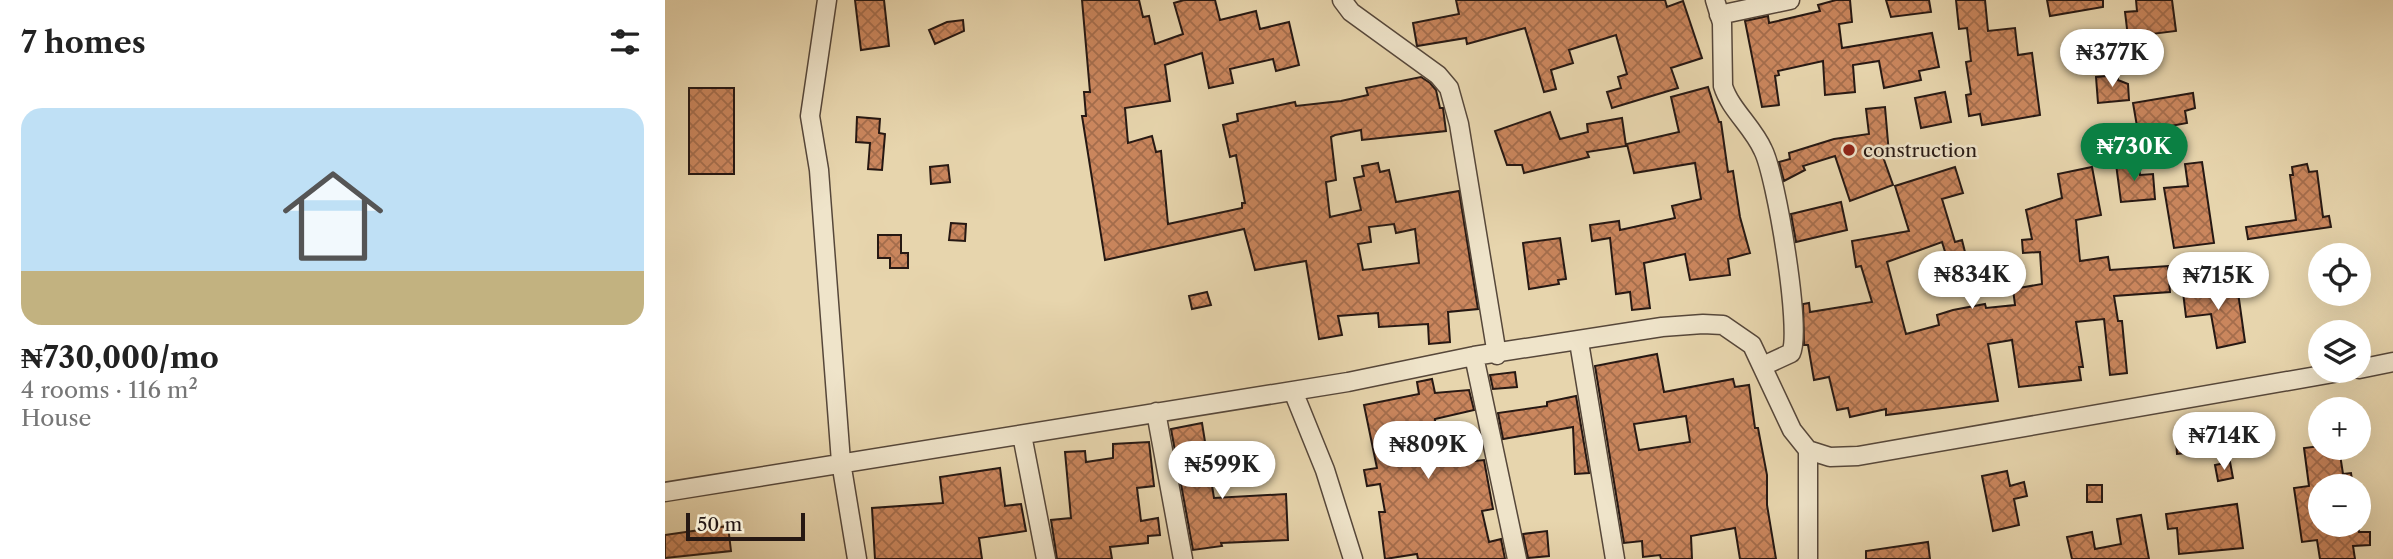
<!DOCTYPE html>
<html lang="en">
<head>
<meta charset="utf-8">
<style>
	body { margin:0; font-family:"Libre Caslon Text",serif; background:#f6f6f6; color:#222; height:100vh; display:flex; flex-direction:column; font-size:26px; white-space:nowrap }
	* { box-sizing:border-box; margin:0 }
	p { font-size:23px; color:#767676 }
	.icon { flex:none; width:38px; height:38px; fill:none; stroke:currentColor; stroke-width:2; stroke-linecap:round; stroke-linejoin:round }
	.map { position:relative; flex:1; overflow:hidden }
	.side { display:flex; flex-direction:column; background:#fff; width:665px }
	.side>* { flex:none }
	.controls { position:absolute; left:1643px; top:243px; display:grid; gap:14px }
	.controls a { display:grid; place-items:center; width:63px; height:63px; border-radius:50%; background:#fff; box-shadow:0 7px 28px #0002; font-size:35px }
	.scale { position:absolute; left:21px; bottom:18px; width:119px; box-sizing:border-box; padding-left:7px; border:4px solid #261813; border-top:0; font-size:19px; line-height:24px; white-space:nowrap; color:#261813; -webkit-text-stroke:5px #efe4ca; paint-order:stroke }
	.price { position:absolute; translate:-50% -60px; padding:0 16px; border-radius:24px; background:#fff; color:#222; font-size:23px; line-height:46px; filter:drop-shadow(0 2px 4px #0008) }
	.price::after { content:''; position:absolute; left:50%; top:42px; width:21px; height:16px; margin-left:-10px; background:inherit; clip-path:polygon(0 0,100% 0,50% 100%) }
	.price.on { background:#0b8043; color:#fff }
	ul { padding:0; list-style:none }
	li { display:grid; align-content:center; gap:14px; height:371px; padding:0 21px }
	li span { display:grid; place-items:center; height:217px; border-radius:21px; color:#555 }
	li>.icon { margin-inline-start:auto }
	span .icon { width:126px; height:126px; fill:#fffc; stroke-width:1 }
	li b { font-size:30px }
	h2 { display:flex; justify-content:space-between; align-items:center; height:84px; padding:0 21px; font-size:30px }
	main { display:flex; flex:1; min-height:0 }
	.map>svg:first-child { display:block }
	.building { fill:url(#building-cross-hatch); stroke:#261813; stroke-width:2; fill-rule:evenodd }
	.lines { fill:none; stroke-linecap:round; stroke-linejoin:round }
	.minor-casing { stroke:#56473a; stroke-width:21 }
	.minor { stroke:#efe4ca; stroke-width:18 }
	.poi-dot { fill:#8f2418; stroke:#efe4ca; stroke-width:2.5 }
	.labels { text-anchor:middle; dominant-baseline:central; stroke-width:5; stroke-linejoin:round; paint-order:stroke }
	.poi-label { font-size:19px; fill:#261813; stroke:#efe4ca; text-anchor:start }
</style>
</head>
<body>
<main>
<section class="side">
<h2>7 homes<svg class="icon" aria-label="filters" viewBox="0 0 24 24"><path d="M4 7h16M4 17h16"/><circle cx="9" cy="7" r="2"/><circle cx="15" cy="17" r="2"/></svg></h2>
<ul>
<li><span style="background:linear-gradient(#bfe0f5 75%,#c2b280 0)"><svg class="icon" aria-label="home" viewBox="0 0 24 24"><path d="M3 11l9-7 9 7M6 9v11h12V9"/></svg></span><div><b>₦730,000/mo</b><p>4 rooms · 116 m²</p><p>House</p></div></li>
</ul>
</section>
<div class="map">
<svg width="1728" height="559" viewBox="0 0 1728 559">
	<defs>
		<pattern id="building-cross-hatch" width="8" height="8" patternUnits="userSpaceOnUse" patternTransform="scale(1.75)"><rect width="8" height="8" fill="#ca865d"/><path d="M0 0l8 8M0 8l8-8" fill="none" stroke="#a46d4c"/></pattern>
	</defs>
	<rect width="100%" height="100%" fill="#e7d5ad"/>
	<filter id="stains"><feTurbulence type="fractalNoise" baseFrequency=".00286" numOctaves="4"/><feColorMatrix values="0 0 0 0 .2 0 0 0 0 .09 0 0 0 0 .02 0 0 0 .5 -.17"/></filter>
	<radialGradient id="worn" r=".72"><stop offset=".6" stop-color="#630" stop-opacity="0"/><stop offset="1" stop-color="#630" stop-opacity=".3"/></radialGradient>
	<!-- building -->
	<path class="building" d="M190,0H219L224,46L196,50Z
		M417,0H474L478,17L484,16L490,44L518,34L509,3L519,0H550L555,20L591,11L595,29L624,22L634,65L611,71L608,59L565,69L568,83L544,88L537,53L500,65L505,101L460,108L463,143L487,136L491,152L496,151L503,224L577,208V203H580L571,155L565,157L558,125L573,121L572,114L630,102L631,106L676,101L703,95L701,88L756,77L765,83L771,90L775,108H778L781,131L697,140L696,130L670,135L666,137L671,180L661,182L665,217L696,210L689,178L699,176L697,166L713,163L715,172L724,170L731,202L794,191L813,309L783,312L785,342L764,344L763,324L714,327L713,313L673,316L677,335L654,339L641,261L590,270L579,229L440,260L417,116H421L419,92H425ZM729,224L731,233L750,229L754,263L698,270L693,244L706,242L704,227Z
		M791,0H1000L1002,7L1018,1L1037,58L1006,68L1013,88L947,108L942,92L956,88L953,77L962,74L951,35L904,50L908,63L886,70L891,89L879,92L860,28L802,44L801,38L752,46L748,23L794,14Z
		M1171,0H1185L1187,22L1174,24L1177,48L1267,33L1274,67L1254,71L1256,80L1219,88L1214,61L1188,65L1190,92L1160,95L1158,61L1113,71L1114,75L1110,76L1114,105L1097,107L1080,21L1103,16L1104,23L1155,11L1153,5Z
		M1221,0H1264L1266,12L1226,17Z
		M1291,0H1320L1323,31L1350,28L1353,55L1367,53L1375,115L1317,125L1315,114L1304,116L1301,95L1306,94L1301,62L1306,61L1302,28L1294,29Z
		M1382,0H1438V7L1385,16Z
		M1471,0H1507L1511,31L1463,37L1460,12L1472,11Z
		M298,20L299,31L270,44L264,30L282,22Z
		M1453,75V80L1463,84L1464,100L1433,103L1431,77Z
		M1043,87L1054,122H1056L1063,172L1068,171L1075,217L1085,253L1063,259L1065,275L1025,280L1020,254L979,263L985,308L967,310L965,292L951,294L945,238L927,241L925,225L954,221L955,230L1010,218L1007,206L1036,199L1030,163L969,173L962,144L1014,132L1006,97Z
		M24,88H69V174H24Z
		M1280,92L1286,122L1256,128L1250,98Z
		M1528,93L1530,108L1520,111L1522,123L1473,132L1468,103Z
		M1220,107L1224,154H1217L1228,185L1185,201L1170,156L1138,166L1140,170L1119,181L1114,162L1125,159L1124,153L1169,139L1204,134L1201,109Z
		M885,112L895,139L923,132L922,124L957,118L961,146L922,152L924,157L859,173L857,165H842L830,131Z
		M192,117L215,119L214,133L220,134L217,170L203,169L205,143L191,142Z
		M1473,161L1475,175L1488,174L1490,199L1456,202L1451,164Z
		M1537,162L1549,243L1509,248L1499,188L1523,186L1520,164Z
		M1642,164L1644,172L1652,171L1658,217L1664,216L1666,227L1583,239L1581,227L1631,220L1625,175H1628L1627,167Z
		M283,165L285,182L266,184L265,167Z
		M1290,167L1298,193L1277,199L1290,242L1297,240L1300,252L1282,258L1277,242L1222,262L1241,334L1274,325L1272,315L1288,310L1320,304L1321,308L1350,305L1348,289L1377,284L1375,252L1358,253L1357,240L1367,239L1361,210L1397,198L1393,174L1427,167L1436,215L1411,220L1415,261L1443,257L1445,270L1503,266L1505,292L1449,296L1453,321H1457L1462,373L1445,375L1439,319L1411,322L1418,367H1414L1416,380L1354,387L1347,340L1323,344L1333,401L1221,415V409L1185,417L1183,408L1172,410L1164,377L1149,380L1143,345H1139L1138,304L1144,303L1145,312L1207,302L1196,266L1191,267L1187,241L1244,231L1230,186Z
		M1176,202L1182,230L1131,242L1126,214Z
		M286,223L301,224L300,241L284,240Z
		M213,235H236V253H243V268H225V258H213Z
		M895,238L901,279L893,280L894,284L864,289L858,243Z
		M1572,285L1580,342L1552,348L1546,314L1521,317L1518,292Z
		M542,292L546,305L527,309L524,296Z
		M992,354L999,392L1068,379L1070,387L1084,385L1090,428H1093L1102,475V505L1111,559H1075L1070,528L1026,536L1027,559H996L995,555L978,557L977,541L959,543L930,366ZM1021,416L1025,442L974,450L969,424Z
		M850,372L852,387L828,389L825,375Z
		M767,379L770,393L804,390L809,410L770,419L772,454L799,450L800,462L819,460L828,509L817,511L824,542L836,539L840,559H753L752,554L720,559L714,512H720L715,484L702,486L699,470L712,468L699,405L754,394L752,382Z
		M911,396L924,473L910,474L908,427L838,439L833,413L882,406V402Z
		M537,423L549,498L621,494L623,540L556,543L557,546L528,550L506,429Z
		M1539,437L1540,451L1512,454L1511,440Z
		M484,442L489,486L472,488L476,521L493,518L495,535L483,536V543L445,547L447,559H392L386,520L406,518L400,452L420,451L421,462L448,458V444Z
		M1656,446L1674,448L1678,474L1686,473L1688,486H1656V525H1693L1694,532H1705V545L1688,546L1690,559H1655L1652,540L1637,542L1629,488L1644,486L1639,448Z
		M1565,462L1568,478L1553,481L1550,465Z
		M335,468L340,506L356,504L361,531L314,538L317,559H210L207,508L278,503L275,477Z
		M1342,471L1345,486L1359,482L1362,496L1349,499L1354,525L1328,531L1317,476Z
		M1422,485H1437V502H1422Z
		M1572,504L1578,548L1514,554L1512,528L1503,529L1501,514Z
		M1476,515L1484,559H1407L1402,537L1427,532L1430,549L1456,544L1452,519Z
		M63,526L66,551L0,558V535Z
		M882,531L884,556L863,558L858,534Z
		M1263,542L1265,559H1201V551Z"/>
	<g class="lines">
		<defs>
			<path id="minor" d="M162,0L145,116L154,170L176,462L192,559
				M677,0L686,12L773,75L784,88L794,124L832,355
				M1050,0L1057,23L1058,86C1065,109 1088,127 1098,150C1111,175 1137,331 1126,353L1098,366
				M1054,15L1125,0
				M914,342L950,559
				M809,356L852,559
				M1694,369L1728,362
				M628,391L660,470L688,559
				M491,412L518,559
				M357,435L381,559
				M1143,450V559
				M0,492L683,382L809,356L997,327L1038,324L1058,325L1087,345L1127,430L1143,450L1165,457L1193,456L1680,371"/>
		</defs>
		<!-- minor casing -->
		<use href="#minor" class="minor-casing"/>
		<!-- minor -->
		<use href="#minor" class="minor"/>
	</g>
	<!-- markers -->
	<circle class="poi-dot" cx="1184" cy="150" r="7"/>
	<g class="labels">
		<!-- poi labels -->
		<g class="poi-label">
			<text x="1198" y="150">construction</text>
		</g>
	</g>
	<rect width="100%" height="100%" filter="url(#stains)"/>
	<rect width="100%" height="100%" fill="url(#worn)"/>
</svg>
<div class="controls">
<a><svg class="icon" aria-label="locate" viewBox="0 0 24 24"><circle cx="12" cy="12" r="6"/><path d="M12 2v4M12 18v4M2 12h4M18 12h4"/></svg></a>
<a><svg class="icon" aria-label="layers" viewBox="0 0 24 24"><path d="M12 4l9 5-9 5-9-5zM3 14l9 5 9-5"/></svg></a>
<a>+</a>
<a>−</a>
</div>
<div class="scale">50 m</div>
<b class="price" style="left:1447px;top:89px">₦377K</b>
<b class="price on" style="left:1469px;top:183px">₦730K</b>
<b class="price" style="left:1307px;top:311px">₦834K</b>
<b class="price" style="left:1553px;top:312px">₦715K</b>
<b class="price" style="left:1559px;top:472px">₦714K</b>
<b class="price" style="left:763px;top:481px">₦809K</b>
<b class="price" style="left:557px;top:501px">₦599K</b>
</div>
</main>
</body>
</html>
